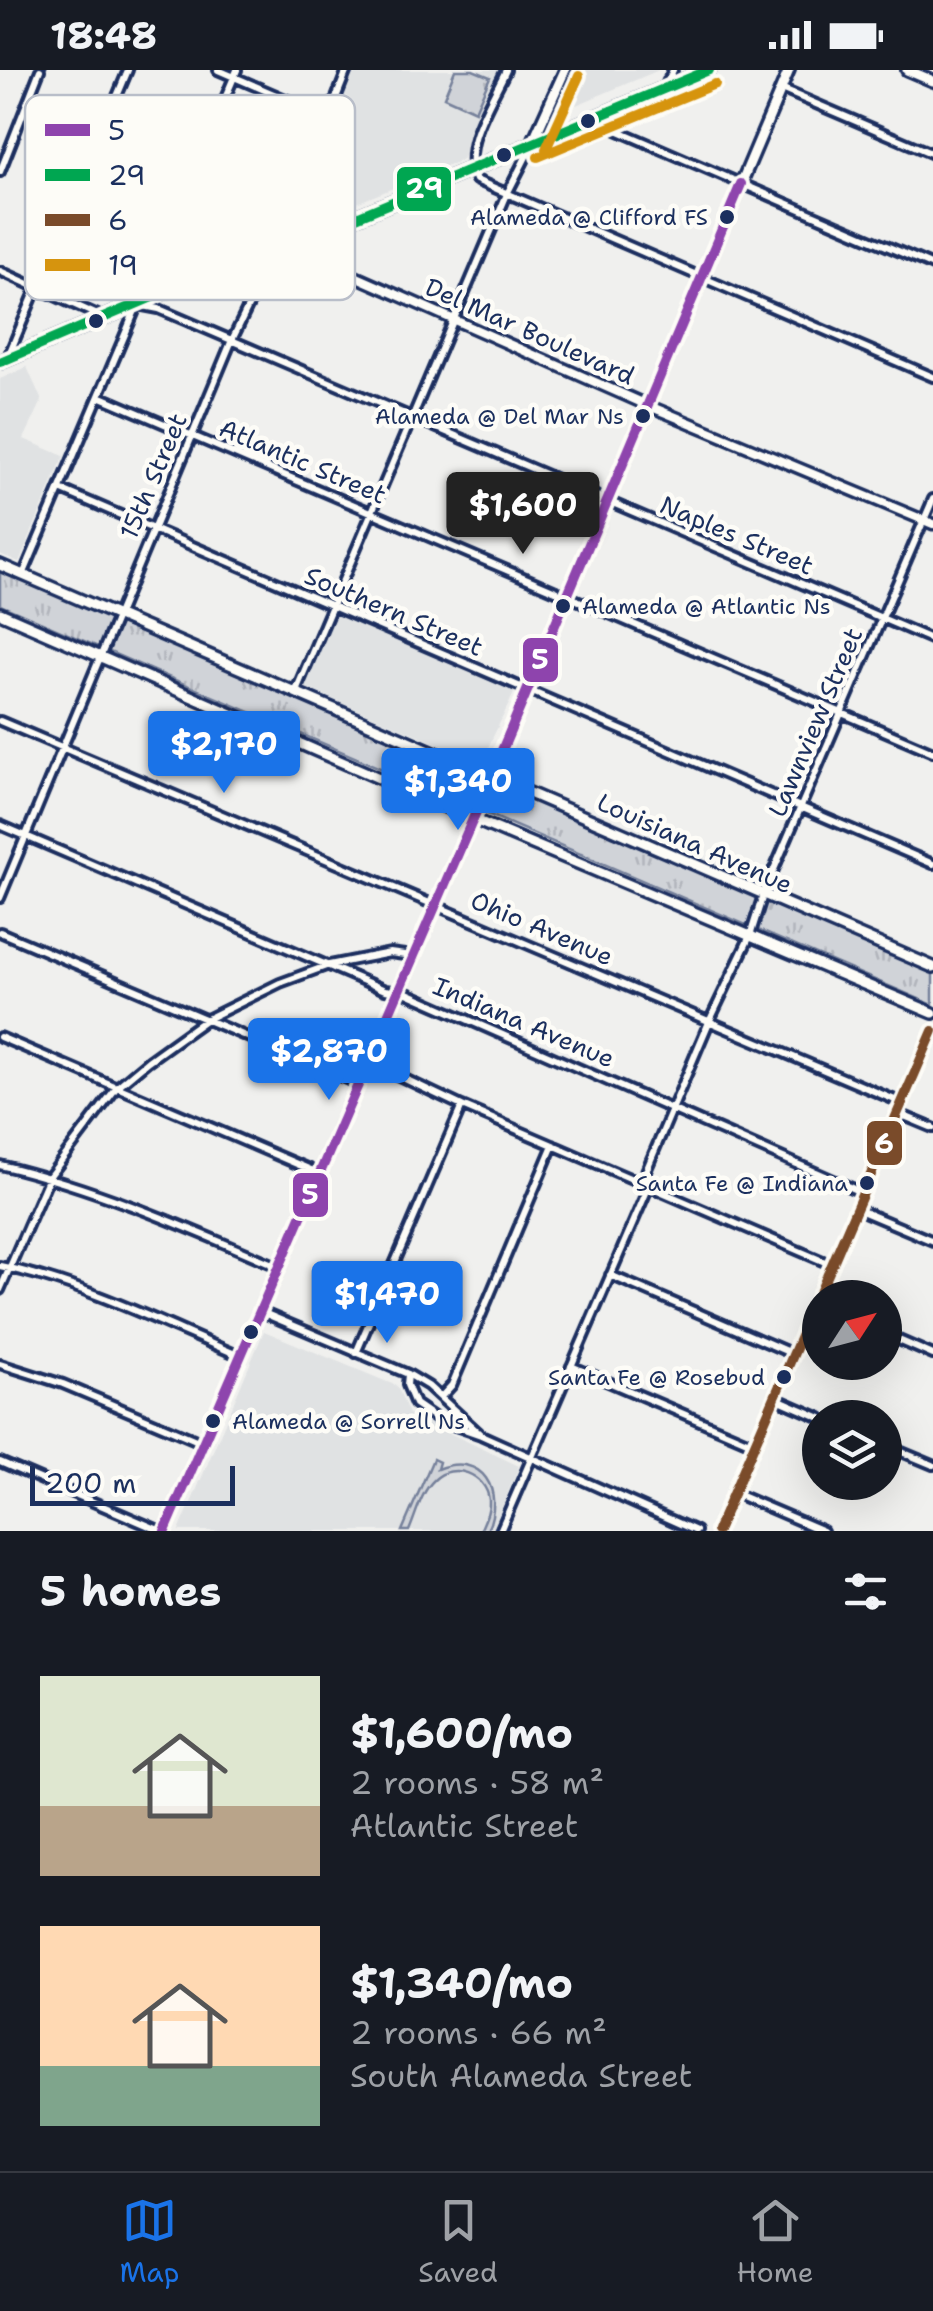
<!DOCTYPE html>
<html lang="en">
<head>
<meta charset="utf-8">
<style>
	body { margin:0; font-family:"Shantell Sans",sans-serif; background:#242831; color:#f1f3f6; height:100vh; display:flex; flex-direction:column; font-size:38px; white-space:nowrap }
	* { box-sizing:border-box; margin:0 }
	p { font-size:32px; color:#9ea1a6 }
	.icon { flex:none; width:55px; height:55px; fill:none; stroke:currentColor; stroke-width:2; stroke-linecap:round; stroke-linejoin:round }
	.map { position:relative; height:1461px; overflow:hidden }
	.side { display:flex; flex-direction:column; background:#171b24; flex:1 }
	.side>* { flex:none }
	.needle { width:65px; rotate:54deg }
	.tools { position:absolute; left:802px; top:1210px; display:grid; gap:20px }
	.tools a { display:grid; place-items:center; width:100px; height:100px; border-radius:50%; background:#171b24; box-shadow:0 10px 40px #0002; font-size:50px }
	.scale { position:absolute; left:30px; bottom:25px; width:205px; box-sizing:border-box; padding-left:10px; border:5px solid #1b2f5e; border-top:0; font-size:28px; line-height:35px; white-space:nowrap; color:#1b2f5e; -webkit-text-stroke:8px #fdfcf7; paint-order:stroke }
	.price { position:absolute; translate:-50% -85px; padding:0 22px; border-radius:10px; background:#1a73e8; color:#fff; font-size:32px; line-height:65px; filter:drop-shadow(0 2px 5px #0008) }
	.price::after { content:''; position:absolute; left:50%; top:60px; width:30px; height:22px; margin-left:-15px; background:inherit; clip-path:polygon(0 0,100% 0,50% 100%) }
	.price.on { background:#222; color:#fff }
	ul { padding:0; list-style:none }
	li { display:flex; align-items:center; gap:30px; height:250px; padding:0 40px }
	li span { display:grid; place-items:center; flex:none; width:280px; height:200px; border-radius:0px; color:#555 }
	li>.icon { margin-inline-start:auto }
	span .icon { width:120px; height:120px; fill:#fffc; stroke-width:1 }
	li b { font-size:42px }
	h2 { display:flex; justify-content:space-between; align-items:center; height:120px; padding:0 40px; font-size:42px }
	.status { display:flex; justify-content:space-between; align-items:center; height:70px; padding:0 50px; background:#171b24; direction:ltr }
	.status svg { height:28px; fill:currentColor }
	.tab-bar { display:flex; justify-content:space-around; align-items:center; height:140px; border-top:2px solid #363941; background:#171b24; font-size:28px; color:#9ea1a6 }
	.tab-bar a { display:grid; justify-items:center; gap:5px }
	.tab-bar .on { color:#1a73e8 }
	.map>svg:first-child { display:block }
	.built { fill:#e0e2e3 }
	.park { fill:url(#park-tufts); stroke:#76819b; stroke-width:2.5 }
	.garden { fill:#d0d3d8; stroke:#76819b; stroke-width:2.5 }
	.lines { fill:none; stroke-linecap:round; stroke-linejoin:round }
	.minor-casing { stroke:#1b2f5e; stroke-width:14 }
	.tertiary-casing { stroke:#1b2f5e; stroke-width:15 }
	.secondary-casing { stroke:#1b2f5e; stroke-width:16 }
	.primary-casing { stroke:#1b2f5e; stroke-width:18 }
	.minor { stroke:#fdfcf7; stroke-width:6 }
	.tertiary { stroke:#fdfcf7; stroke-width:8 }
	.secondary { stroke:#fdfcf7; stroke-width:9 }
	.primary { stroke:#fdfcf7; stroke-width:10 }
	.bus-1-casing { stroke:#fdfcf7; stroke-width:18 }
	.bus-2-casing { stroke:#fdfcf7; stroke-width:18 }
	.bus-3-casing { stroke:#fdfcf7; stroke-width:18 }
	.bus-4-casing { stroke:#fdfcf7; stroke-width:18 }
	.bus-1 { stroke:#8e44ad; stroke-width:10 }
	.bus-2 { stroke:#00a651; stroke-width:10 }
	.bus-3 { stroke:#7a4b2a; stroke-width:10 }
	.bus-4 { stroke:#d6940e; stroke-width:10 }
	.bus-dot { fill:#1b2f5e; stroke:#fdfcf7; stroke-width:4 }
	.labels { text-anchor:middle; dominant-baseline:central; stroke-width:9; stroke-linejoin:round; paint-order:stroke }
	.bus-label { font-size:22px; fill:#1b2f5e; stroke:#fdfcf7; text-anchor:end }
	.street-label { font-size:25px; fill:#1b2f5e; stroke:#fdfcf7 }
	.key { fill:#fdfcf7; stroke:#b9bec9; stroke-width:2.5 }
	.key-label { font-size:28px; fill:#1b2f5e }
	.line-badge { stroke:#fdfcf7; stroke-width:4 }
	.badge-label { font-size:28px; text-anchor:middle; font-weight:bold; fill:#fff }
</style>
</head>
<body>
<div class="status"><b>18:48</b><svg viewBox="0 0 49 12"><path d="M0 12V9h3v3zM5 12V6h3v6zM10 12V3h3v9zM15 12V0h3v12zM26 1h20v11H26zM47 4h2v5h-2z"/></svg></div>
<div class="map">
<svg width="933" height="1461" viewBox="0 0 933 1461">
	<defs>
		<pattern id="park-tufts" width="24" height="20" patternUnits="userSpaceOnUse" patternTransform="scale(2.5)"><rect width="24" height="20" fill="#d0d3d8"/><path d="M3 7l-1-3M5 7V3M7 7l1-3M15 17l-1-3M17 17v-4M19 17l1-3" fill="none" stroke="#b2b5bc"/></pattern>
	</defs>
	<rect width="100%" height="100%" fill="#f0f0ee"/>
	<filter id="ink" filterUnits="userSpaceOnUse"><feTurbulence type="fractalNoise" baseFrequency=".01" numOctaves="2"/><feDisplacementMap in="SourceGraphic" scale="20" xChannelSelector="R" yChannelSelector="G"/><feConvolveMatrix kernelMatrix="1 2 1 2 8 2 1 2 1" color-interpolation-filters="sRGB"/></filter>
	<g filter="url(#ink)">
		<!-- built -->
		<path class="built" d="M355,0H501L462,90L288,161Z
			M578,0H659L574,36L566,27Z
			M27,297L42,331L24,369L64,386L19,492L0,484V309Z
			M334,543L515,621L481,692L304,617Z
			M264,1261L397,1316L409,1344L519,1396L492,1461H179Z"/>
		<!-- park -->
		<path class="park" d="M455,0H473L490,7L475,41L444,27Z
			M0,501L933,900V935L0,535Z"/>
		<!-- garden -->
		<path class="garden" d="M433,1389L439,1392L437,1399C483,1381 505,1421 487,1461H480C484,1451 490,1441 489,1430C486,1404 453,1391 434,1410C421,1422 416,1445 409,1461H402Z"/>
		<g class="lines">
			<defs>
				<path id="minor" d="M218,0L327,47
					M506,0C492,31 460,77 476,110L933,307
					M665,17L673,0
					M781,19L933,84
					M591,49L933,196
					M0,102L40,0
					M0,201L104,248
					M138,235L159,239L933,570
					M7,289L128,0
					M99,326L933,682
					M60,419L933,794
					M23,505L237,0
					M295,623L507,124L532,75
					M0,651L902,1033
					M0,755L385,920L407,923L863,1123
					M0,828L232,270L279,173L347,0
					M0,862L358,1014
					M0,967L318,1103
					M367,991L462,1036L832,1195
					M897,1043L933,1058
					M0,1095C97,1118 186,1157 277,1196
					M641,1113L709,952L750,866L763,825L933,429
					M857,1139L933,1171
					M0,1196C83,1213 162,1253 240,1286
					M610,1205L793,1284
					M0,1220L49,1107L117,1017L148,991L205,950L280,913L329,895L390,883L412,886
					M259,1241L408,1304L428,1316L480,1364
					M885,1264L933,1285
					M356,1283L462,1036
					M0,1294L63,1314L203,1373
					M571,1296L754,1374
					M408,1304L407,1315L415,1334L438,1350L481,1365L696,1461
					M441,1327L452,1315L553,1075
					M775,1328L821,1348
					M885,1375L933,1395
					M0,1392L161,1461
					M732,1422L823,1461
					M500,1461L649,1116"/>
				<path id="tertiary" d="M280,173L647,335L933,454"/>
				<path id="secondary" d="M907,0L933,11
					M532,73L565,0
					M0,495L933,897
					M0,543L473,749L933,943
					M165,1461L473,749L789,0
					M717,1461L933,961"/>
				<path id="primary" d="M0,292L279,173L318,163L709,0"/>
			</defs>
			<!-- minor casing -->
			<use href="#minor" class="minor-casing"/>
			<!-- tertiary casing -->
			<use href="#tertiary" class="tertiary-casing"/>
			<!-- secondary casing -->
			<use href="#secondary" class="secondary-casing"/>
			<!-- primary casing -->
			<use href="#primary" class="primary-casing"/>
			<!-- minor -->
			<use href="#minor" class="minor"/>
			<!-- tertiary -->
			<use href="#tertiary" class="tertiary"/>
			<!-- secondary -->
			<use href="#secondary" class="secondary"/>
			<!-- primary -->
			<use href="#primary" class="primary"/>
			<defs>
				<path id="bus-1" d="M165,1461L473,749L741,114"/>
				<path id="bus-2" d="M0,292L279,173L318,163L709,0"/>
				<path id="bus-3" d="M717,1461L933,961"/>
				<path id="bus-4" d="M546,79L579,6
					M538,87L715,14"/>
			</defs>
			<!-- bus-1 casing -->
			<use href="#bus-1" class="bus-1-casing"/>
			<!-- bus-2 casing -->
			<use href="#bus-2" class="bus-2-casing"/>
			<!-- bus-3 casing -->
			<use href="#bus-3" class="bus-3-casing"/>
			<!-- bus-4 casing -->
			<use href="#bus-4" class="bus-4-casing"/>
			<!-- bus-1 -->
			<use href="#bus-1" class="bus-1"/>
			<!-- bus-2 -->
			<use href="#bus-2" class="bus-2"/>
			<!-- bus-3 -->
			<use href="#bus-3" class="bus-3"/>
			<!-- bus-4 -->
			<use href="#bus-4" class="bus-4"/>
		</g>
	</g>
	<!-- markers -->
	<g class="bus-dot">
		<circle cx="588" cy="51" r="9"/>
		<circle cx="504" cy="85" r="9"/>
		<circle cx="727" cy="147" r="9"/>
		<circle cx="96" cy="251" r="9"/>
		<circle cx="643" cy="346" r="9"/>
		<circle cx="563" cy="536" r="9"/>
		<circle cx="867" cy="1113" r="9"/>
		<circle cx="251" cy="1262" r="9"/>
		<circle cx="784" cy="1307" r="9"/>
		<circle cx="213" cy="1351" r="9"/>
	</g>
	<g class="labels">
		<!-- bus labels -->
		<g class="bus-label">
			<text x="708" y="147">Alameda @ Clifford FS</text>
			<text x="624" y="346">Alameda @ Del Mar Ns</text>
			<text x="582" y="536" text-anchor="start">Alameda @ Atlantic Ns</text>
			<text x="848" y="1113">Santa Fe @ Indiana</text>
			<text x="765" y="1307">Santa Fe @ Rosebud</text>
			<text x="232" y="1351" text-anchor="start">Alameda @ Sorrell Ns</text>
		</g>
		<!-- street labels -->
		<g class="street-label">
			<text transform="translate(530 261) rotate(24)">Del Mar Boulevard</text>
			<text transform="translate(303 391) rotate(23)">Atlantic Street</text>
			<text transform="translate(153 406) rotate(-67)">15th Street</text>
			<text transform="translate(737 465) rotate(23)">Naples Street</text>
			<text transform="translate(394 541) rotate(23)">Southern Street</text>
			<text transform="translate(815 652) rotate(-67)">Lawnview Street</text>
			<text transform="translate(695 773) rotate(24)">Louisiana Avenue</text>
			<text transform="translate(542 858) rotate(23)">Ohio Avenue</text>
			<text transform="translate(524 952) rotate(23)">Indiana Avenue</text>
		</g>
	</g>
	<!-- legend -->
	<rect x="25" y="25" width="330" height="205" rx="15" class="key"/>
	<rect x="45" y="54" width="45" height="12" fill="#8e44ad"/>
	<rect x="45" y="99" width="45" height="12" fill="#00a651"/>
	<rect x="45" y="144" width="45" height="12" fill="#7a4b2a"/>
	<rect x="45" y="189" width="45" height="12" fill="#d6940e"/>
	<g class="key-label">
		<text x="108" y="70">5</text>
		<text x="108" y="115">29</text>
		<text x="108" y="160">6</text>
		<text x="108" y="205">19</text>
	</g>
	<g class="line-badge">
		<rect x="395" y="95" width="58" height="48" rx="10" fill="#00a651"/>
		<rect x="521" y="566" width="39" height="48" rx="10" fill="#8e44ad"/>
		<rect x="865" y="1049" width="39" height="48" rx="10" fill="#7a4b2a"/>
		<rect x="291" y="1101" width="39" height="48" rx="10" fill="#8e44ad"/>
	</g>
	<g class="badge-label">
		<text x="424" y="128">29</text>
		<text x="540" y="599">5</text>
		<text x="884" y="1083">6</text>
		<text x="310" y="1134">5</text>
	</g>
</svg>
<div class="tools">
<a><svg class="needle" viewBox="-14 -14 28 28"><path d="M0-13l5 13h-10z" fill="#e53935"/><path d="M0 13l5-13h-10z" fill="#9ea1a6"/></svg></a>
<a><svg class="icon" aria-label="layers" viewBox="0 0 24 24"><path d="M12 4l9 5-9 5-9-5zM3 14l9 5 9-5"/></svg></a>
</div>
<div class="scale">200 m</div>
<b class="price on" style="left:523px;top:487px">$1,600</b>
<b class="price" style="left:224px;top:726px">$2,170</b>
<b class="price" style="left:458px;top:763px">$1,340</b>
<b class="price" style="left:329px;top:1033px">$2,870</b>
<b class="price" style="left:387px;top:1276px">$1,470</b>
</div>
<section class="side">
<h2>5 homes<svg class="icon" aria-label="filters" viewBox="0 0 24 24"><path d="M4 7h16M4 17h16"/><circle cx="9" cy="7" r="2"/><circle cx="15" cy="17" r="2"/></svg></h2>
<ul>
<li><span style="background:linear-gradient(#dfe7d0 65%,#b9a48a 0)"><svg class="icon" aria-label="home" viewBox="0 0 24 24"><path d="M3 11l9-7 9 7M6 9v11h12V9"/></svg></span><div><b>$1,600/mo</b><p>2 rooms · 58 m²</p><p>Atlantic Street</p></div></li>
<li><span style="background:linear-gradient(#ffd9b3 70%,#7fa58c 0)"><svg class="icon" aria-label="home" viewBox="0 0 24 24"><path d="M3 11l9-7 9 7M6 9v11h12V9"/></svg></span><div><b>$1,340/mo</b><p>2 rooms · 66 m²</p><p>South Alameda Street</p></div></li>
</ul>
</section>
<nav class="tab-bar">
<a class="on"><svg class="icon" aria-label="map" viewBox="0 0 24 24"><path d="M3 6l6-2 6 2 6-2v14l-6 2-6-2-6 2zM9 4v14M15 6v14"/></svg>Map</a>
<a><svg class="icon" aria-label="saved" viewBox="0 0 24 24"><path d="M7 4h10v16l-5-4-5 4z"/></svg>Saved</a>
<a><svg class="icon" aria-label="home" viewBox="0 0 24 24"><path d="M3 11l9-7 9 7M6 9v11h12V9"/></svg>Home</a>
</nav>
</body>
</html>
